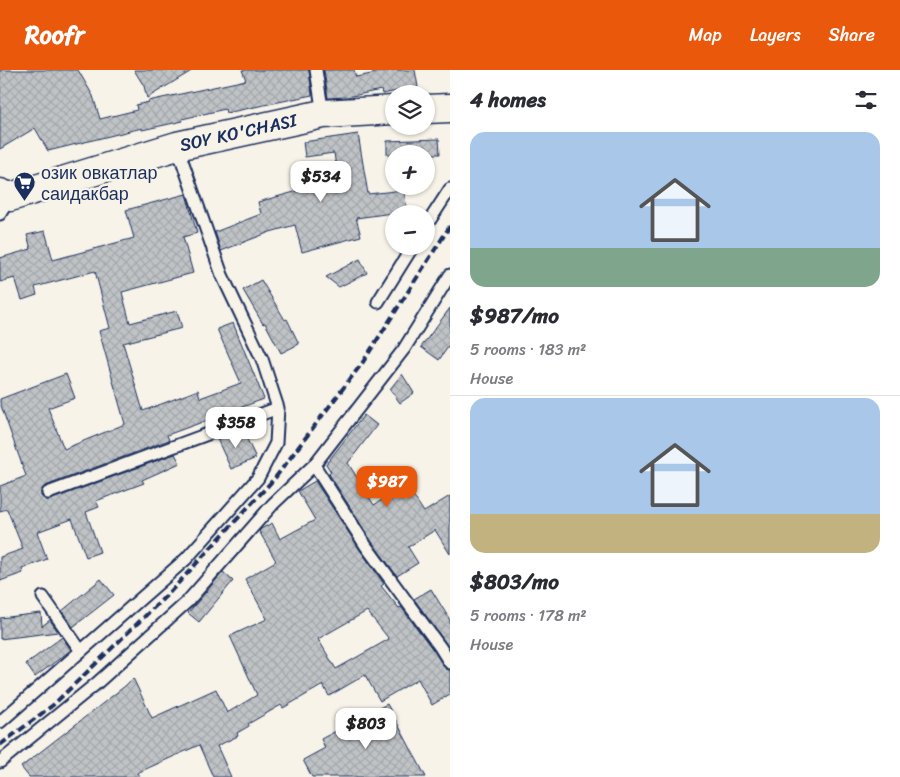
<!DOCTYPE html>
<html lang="en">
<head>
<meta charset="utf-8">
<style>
	body { margin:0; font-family:Sriracha,sans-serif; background:#f7f7f7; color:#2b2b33; height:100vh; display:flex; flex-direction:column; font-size:19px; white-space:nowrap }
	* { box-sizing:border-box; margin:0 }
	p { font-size:16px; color:#7c7c81 }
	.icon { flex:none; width:28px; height:28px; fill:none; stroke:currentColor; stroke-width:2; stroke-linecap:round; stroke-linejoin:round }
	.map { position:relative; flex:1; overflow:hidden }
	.drawer { display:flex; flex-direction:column; background:#fff; width:450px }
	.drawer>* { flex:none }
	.tools { position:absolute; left:385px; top:15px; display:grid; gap:10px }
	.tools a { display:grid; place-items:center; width:50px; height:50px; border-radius:50%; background:#fff; box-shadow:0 1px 4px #0004; font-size:25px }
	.price { position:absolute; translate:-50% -42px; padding:0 11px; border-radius:10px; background:#fff; color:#222; font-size:16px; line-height:32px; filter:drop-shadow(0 1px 2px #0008) }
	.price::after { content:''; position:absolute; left:50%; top:30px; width:15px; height:11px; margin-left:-8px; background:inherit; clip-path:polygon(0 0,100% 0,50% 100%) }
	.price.on { background:#ea580c; color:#fff }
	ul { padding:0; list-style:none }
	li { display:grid; align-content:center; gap:10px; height:265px; padding:0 20px }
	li+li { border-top:1px solid #e1e1e2 }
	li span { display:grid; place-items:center; height:155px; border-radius:15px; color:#555 }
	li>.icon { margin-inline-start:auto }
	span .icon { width:90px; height:90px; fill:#fffc; stroke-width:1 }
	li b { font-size:21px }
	h2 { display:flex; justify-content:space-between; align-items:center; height:60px; padding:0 20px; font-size:21px }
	header { display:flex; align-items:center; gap:30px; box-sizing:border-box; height:70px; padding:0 25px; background:#ea580c; color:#fff }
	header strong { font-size:24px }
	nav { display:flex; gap:28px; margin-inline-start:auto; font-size:18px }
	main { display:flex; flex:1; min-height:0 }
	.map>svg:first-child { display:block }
	.building { fill:url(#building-cross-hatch); stroke:#1b2f5e; fill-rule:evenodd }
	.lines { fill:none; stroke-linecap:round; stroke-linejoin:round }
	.service-casing { stroke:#1b2f5e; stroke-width:15 }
	.secondary-casing { stroke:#1b2f5e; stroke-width:31 }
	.service { stroke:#f7f3e8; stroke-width:11 }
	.secondary { stroke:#f7f3e8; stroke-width:28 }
	.rail { stroke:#1b2f5e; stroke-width:4; stroke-dasharray:8 4; stroke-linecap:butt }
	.labels { text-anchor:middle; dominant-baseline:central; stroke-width:5; stroke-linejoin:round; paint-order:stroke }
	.street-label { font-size:18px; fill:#1b2f5e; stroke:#f7f3e8 }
	.poi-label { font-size:18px; fill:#1b2f5e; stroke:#f7f3e8; text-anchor:start }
</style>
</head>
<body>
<header>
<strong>Roofr</strong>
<nav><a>Map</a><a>Layers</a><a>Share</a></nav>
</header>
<main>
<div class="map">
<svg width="450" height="707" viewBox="0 0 450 707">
	<defs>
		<pattern id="building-cross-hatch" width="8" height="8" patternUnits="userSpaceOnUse" patternTransform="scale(1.25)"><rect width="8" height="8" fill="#c0c3c5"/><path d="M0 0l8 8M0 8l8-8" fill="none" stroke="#a4a8ac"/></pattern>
	</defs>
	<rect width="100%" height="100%" fill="#f7f3e8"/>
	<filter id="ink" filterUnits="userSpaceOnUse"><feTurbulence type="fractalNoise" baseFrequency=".02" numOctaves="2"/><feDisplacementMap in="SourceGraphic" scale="10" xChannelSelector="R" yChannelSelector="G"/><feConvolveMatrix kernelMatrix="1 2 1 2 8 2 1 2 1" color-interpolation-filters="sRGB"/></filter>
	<g filter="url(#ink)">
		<!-- building -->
		<path class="building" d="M0,0H78L93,26L100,49L137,40L136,35L149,32L148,31L246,10L242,0H309L312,25L226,43L225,39L182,49L183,51L142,60V58L48,81L35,58L0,79Z
			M134,0H193L147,28L144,16Z
			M324,0H354L356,7L392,0H415L418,17L382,24L381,20L347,27L328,28Z
			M358,64L368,124L404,120L407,141L356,148L361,166L302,182L295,155L270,162L221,181L215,162L261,144L258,132L338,110L334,83L305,87L303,72Z
			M439,69L440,84H387V71Z
			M186,124L197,163L183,167L193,203L122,222L130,253L177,241L182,258L123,273L143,341L198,320L200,328L241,313L217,259L233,253L264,329L234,340L236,346L211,355L208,350L167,365L169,370L45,416L41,421V426L46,430H50L175,384L180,393L142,410L144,413L96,431L99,437L86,442L100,482L86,487L72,449L37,462L47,489L22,499L23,503L0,511V487L23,479L7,439L0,441V416L26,406L0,333V329L66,304L75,328L48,338L64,379L125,354L99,261L110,258L95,201L35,217L37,225L22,230L15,208L0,212V188L31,179L27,165L45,161L53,190L134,168L126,140Z
			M360,189L367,203L339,217L326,207Z
			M261,210L285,250L287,249L299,274L281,283L265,253L263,254L243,220Z
			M450,238V274L439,290L421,277Z
			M402,304L414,323L400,333L390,319Z
			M364,345L377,355L348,393L374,435L406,415L424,442L450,426V484L435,460L408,477L418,493L397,506L372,472L329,404L331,402L326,394Z
			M242,359L256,388L231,399L217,369Z
			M315,411L360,480L384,514L381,516L399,538L401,537L434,581L444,597L446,599L450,600V624L432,635L418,609L380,631L365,605L329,626L323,615L283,638L281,635L248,654L249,656L237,663L238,666L217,676L231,707H213L199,675L137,703L140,707H29L21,697L125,616L133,608L152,648L216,619L227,643L257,625L230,566L267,549L245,509L276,491L259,461L261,459L272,453L280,469L315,450L298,421ZM367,541L389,569L336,599L318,569Z
			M223,502L233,511L199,552L188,543Z
			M101,509L114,525L73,557L62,541Z
			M431,519L450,550V579L414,529Z
			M41,543L42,556L50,550L58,562L0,569V548Z
			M62,567L71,580L35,607L26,594Z
			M387,634L426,707H312L303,690L325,678L321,669Z"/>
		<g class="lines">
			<defs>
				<path id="service" d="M316,0L323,44
					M0,144L10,127
					M426,156L450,119
					M378,232L413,176
					M314,395L366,476L440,577L450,593
					M48,423L278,338
					M43,527L81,581
					M0,652L186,489L258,408L276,373L278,338L262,289L222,205L177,76
					M0,692L97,613L187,532L273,434L314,395L404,279L450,205"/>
				<g id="secondary">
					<path d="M426,39L450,38"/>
					<path id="s1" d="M0,123L10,127L177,76L323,44L394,40"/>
				</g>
			</defs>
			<!-- service casing -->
			<use href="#service" class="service-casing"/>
			<!-- secondary casing -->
			<use href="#secondary" class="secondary-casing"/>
			<!-- service -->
			<use href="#service" class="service"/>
			<!-- secondary -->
			<use href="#secondary" class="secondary"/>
			<!-- rail -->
			<path class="rail" d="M0,675L53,635L171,521L275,408L363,292L450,156"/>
		</g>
	</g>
	<!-- icons -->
	<defs>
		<symbol id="supermarket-pin" viewBox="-11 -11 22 30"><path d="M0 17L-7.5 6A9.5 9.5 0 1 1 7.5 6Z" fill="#1b2f5e" stroke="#f7f3e8"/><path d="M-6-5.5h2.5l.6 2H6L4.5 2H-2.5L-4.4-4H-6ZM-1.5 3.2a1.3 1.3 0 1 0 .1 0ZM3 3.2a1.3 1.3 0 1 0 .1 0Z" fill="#fff"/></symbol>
	</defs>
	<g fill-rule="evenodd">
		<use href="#supermarket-pin" x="12" y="100" width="25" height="34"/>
	</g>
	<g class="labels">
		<!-- street labels -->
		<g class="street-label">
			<text stroke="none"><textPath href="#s1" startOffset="248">SOY KO'CHASI</textPath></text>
		</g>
		<!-- poi labels -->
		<g class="poi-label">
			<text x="41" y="103">озик овкатлар<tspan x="41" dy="21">саидакбар</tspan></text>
		</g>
	</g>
</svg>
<div class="tools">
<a><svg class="icon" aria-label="layers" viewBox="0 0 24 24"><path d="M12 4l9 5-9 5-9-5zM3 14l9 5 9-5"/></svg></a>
<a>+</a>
<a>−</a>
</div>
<b class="price" style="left:321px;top:133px">$534</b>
<b class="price" style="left:236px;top:379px">$358</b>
<b class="price on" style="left:387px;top:438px">$987</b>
<b class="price" style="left:366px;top:680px">$803</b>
</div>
<section class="drawer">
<h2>4 homes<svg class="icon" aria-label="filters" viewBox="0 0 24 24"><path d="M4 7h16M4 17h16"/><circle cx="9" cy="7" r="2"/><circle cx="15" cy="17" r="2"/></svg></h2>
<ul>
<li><span style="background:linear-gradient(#a9c7e8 75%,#7fa58c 0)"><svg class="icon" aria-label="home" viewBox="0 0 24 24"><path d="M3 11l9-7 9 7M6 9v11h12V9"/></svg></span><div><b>$987/mo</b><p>5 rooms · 183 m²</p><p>House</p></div></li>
<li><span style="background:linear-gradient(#a9c7e8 75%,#c2b280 0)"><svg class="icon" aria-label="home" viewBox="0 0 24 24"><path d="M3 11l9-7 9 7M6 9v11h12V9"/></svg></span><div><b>$803/mo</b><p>5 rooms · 178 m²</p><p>House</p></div></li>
</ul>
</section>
</main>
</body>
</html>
